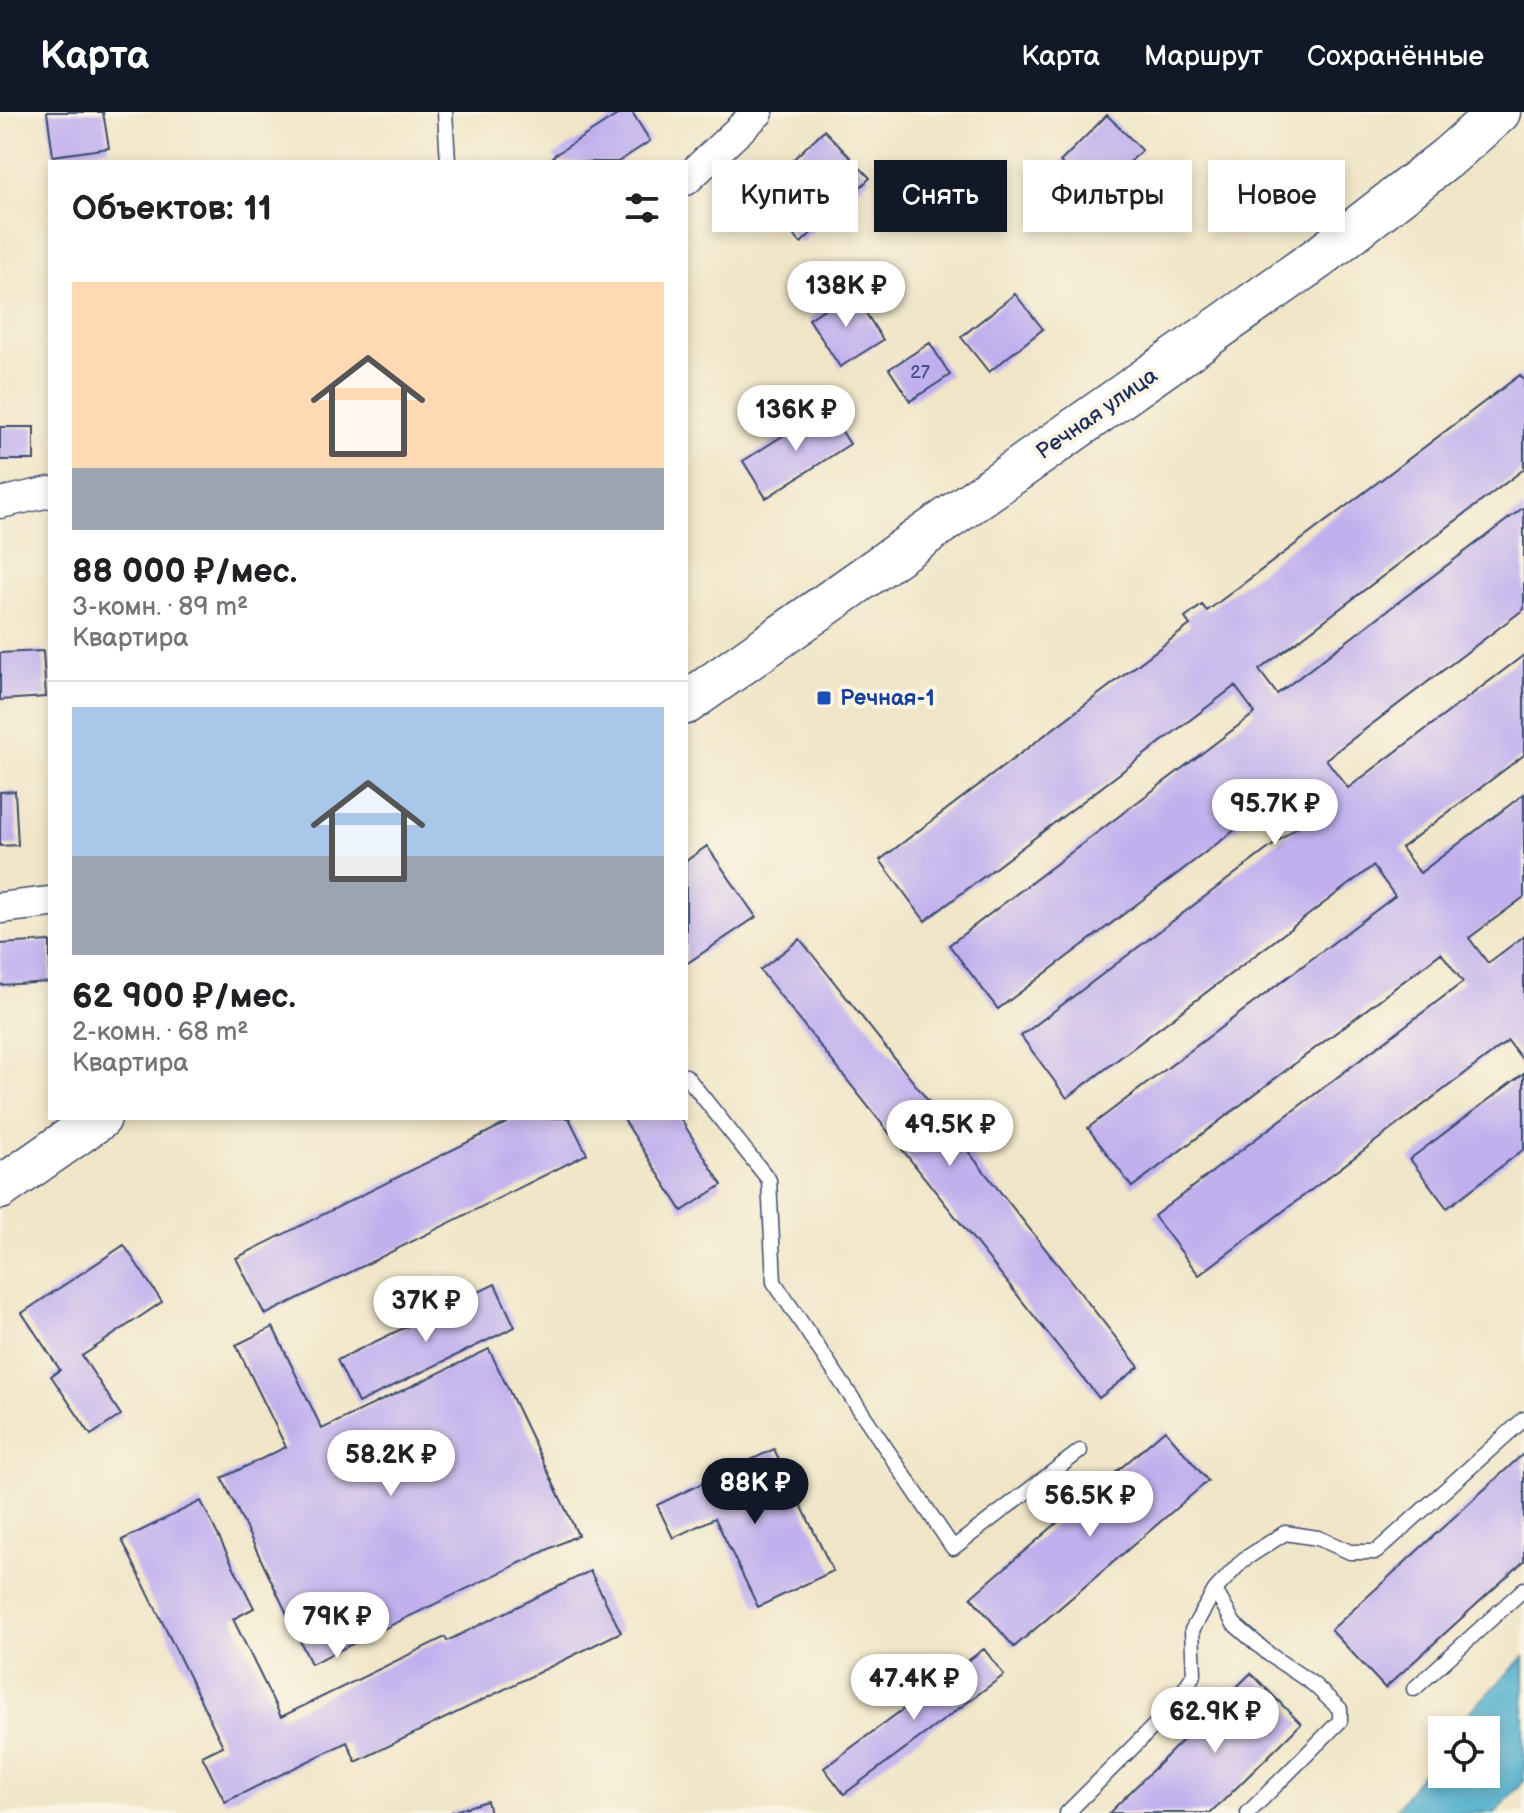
<!DOCTYPE html>
<html lang="ru">
<head>
<meta charset="utf-8">
<style>
	body { margin:0; font-family:"Balsamiq Sans",sans-serif; background:#f2f2f2; color:#202124; height:100vh; display:flex; flex-direction:column; font-size:30px; white-space:nowrap }
	* { box-sizing:border-box; margin:0 }
	p { font-size:26px; color:#757577 }
	.icon { flex:none; width:44px; height:44px; fill:none; stroke:currentColor; stroke-width:2; stroke-linecap:round; stroke-linejoin:round }
	.map { position:relative; flex:1; overflow:hidden }
	.sheet { position:absolute; left:48px; top:48px; width:640px; height:960px; display:flex; flex-direction:column; background:#fff; border-radius:0px; box-shadow:0 4px 12px #0003 }
	.sheet>* { flex:none }
	.guide { position:absolute; left:712px; top:48px; width:692px; height:72px; display:flex; gap:16px }
	.buttons { position:absolute; left:1428px; top:1604px; display:grid; gap:16px }
	.buttons a { display:grid; place-items:center; width:72px; height:72px; border-radius:0px; background:#fff; box-shadow:0 4px 12px #0003; font-size:40px }
	.price { position:absolute; translate:-50% -68px; padding:0 18px; border-radius:28px; background:#fff; color:#222; font-size:26px; line-height:52px; filter:drop-shadow(0 2px 4px #0008) }
	.price::after { content:''; position:absolute; left:50%; top:48px; width:24px; height:18px; margin-left:-12px; background:inherit; clip-path:polygon(0 0,100% 0,50% 100%) }
	.price.selected { background:#111827; color:#fff }
	ul { padding:0; list-style:none }
	li { display:grid; align-content:center; gap:16px; height:424px; padding:0 24px }
	li+li { border-top:2px solid #e0e0e0 }
	li span { display:grid; place-items:center; height:248px; border-radius:0px; color:#555 }
	li>.icon { margin-inline-start:auto }
	span .icon { width:144px; height:144px; fill:#fffc; stroke-width:1 }
	li b { font-size:34px }
	h2 { display:flex; justify-content:space-between; align-items:center; height:96px; padding:0 24px; font-size:34px }
	.pill { padding:0 28px; border-radius:0px; background:#fff; box-shadow:0 4px 12px #0003; font-size:28px; line-height:72px }
	.pill.selected { background:#111827; color:#fff }
	header { display:flex; align-items:center; gap:48px; box-sizing:border-box; height:112px; padding:0 40px; background:#111827; color:#fff }
	header strong { font-size:38px }
	nav { display:flex; gap:44px; margin-inline-start:auto; font-size:28px }
	.map>svg:first-child { display:block }
	.water { fill:#4eaecd; stroke:#346e96; stroke-width:2 }
	.building { fill:#c0b0ee }
	.lines { fill:none; stroke-linecap:round; stroke-linejoin:round }
	.service-casing { stroke:#3b4a6e; stroke-width:17 }
	.minor-casing { stroke:#3b4a6e; stroke-width:33 }
	.secondary-casing { stroke:#3b4a6e; stroke-width:45 }
	.service { stroke:#fff; stroke-width:14 }
	.minor { stroke:#fff; stroke-width:30 }
	.secondary { stroke:#fff; stroke-width:42 }
	.transit-dot { fill:#1a4fb4; stroke:#fcf5e5; stroke-width:3 }
	.labels { text-anchor:middle; dominant-baseline:central; stroke-width:8; stroke-linejoin:round; paint-order:stroke }
	.number-label { font-size:18px; fill:#444f82 }
	.street-label { font-size:22px; fill:#1b2f5e; stroke:#fcf5e5 }
	.transit-label { font-size:22px; font-weight:bold; fill:#164399; stroke:#fcf5e5; text-anchor:start }
</style>
</head>
<body>
<header>
<strong>Карта</strong>
<nav><a>Карта</a><a>Маршрут</a><a>Сохранённые</a></nav>
</header>
<div class="map">
<svg width="1524" height="1701" viewBox="0 0 1524 1701">
	<rect width="100%" height="100%" fill="#fcf5e5"/>
	<filter id="ink" filterUnits="userSpaceOnUse"><feTurbulence type="fractalNoise" baseFrequency=".0125" numOctaves="2"/><feDisplacementMap in="SourceGraphic" scale="16" xChannelSelector="R" yChannelSelector="G"/><feConvolveMatrix kernelMatrix="1 2 1 2 8 2 1 2 1" color-interpolation-filters="sRGB"/></filter>
	<filter id="wash" filterUnits="userSpaceOnUse"><feTurbulence type="fractalNoise" baseFrequency=".006" numOctaves="4" result="noise"/><feDisplacementMap in="SourceGraphic" scale="32" xChannelSelector="R" yChannelSelector="G"/><feGaussianBlur stdDeviation="1.8" result="paint"/><feColorMatrix in="noise" values="0 0 0 0 0 0 0 0 0 0 0 0 0 0 0 0 0 1.4 0 .05"/><feComposite in="paint" operator="in"/></filter>
	<g filter="url(#wash)">
		<rect width="100%" height="100%" fill="#f0e5c7"/>
		<!-- water -->
		<path class="water" d="M1524,1545V1668L1495,1701H1394L1442,1632V1662H1486V1618H1452Z"/>
		<g id="blocks">
			<!-- building -->
			<path class="building" d="M47,0H103L109,36L53,44Z
				M622,0H632L650,29L618,50H557L553,44Z
				M1107,3L1142,38L1095,85L1060,50Z
				M824,18L870,66L801,131L756,83Z
				M852,179L883,228L840,255L809,207Z
				M1015,182L1043,217L989,260L961,225Z
				M930,231L950,263L910,289L889,257Z
				M1520,263L1524,268V357L1259,558L1277,582L1524,395V497L1326,647L1348,676L1524,543V643L1401,736L1420,761L1524,682V785L1469,826L1488,851L1524,824V950L1508,929L1199,1163L1154,1104L1463,870L1441,841L1132,1075L1088,1016L1395,784L1373,754L1067,986L1021,924L1326,693L1305,665L998,897L949,833L1255,601L1235,574L925,809L880,748L1190,513L1185,506L1202,493L1207,499Z
				M827,296L850,332L766,386L743,349Z
				M0,315H34V348H0Z
				M43,539L46,585L0,588V541Z
				M15,679L18,733L0,734V680Z
				M707,734L756,805L686,852V749Z
				M800,827L1139,1255L1099,1286L760,858Z
				M50,829V870L0,873V832Z
				M1524,961V1037L1447,1096L1410,1047Z
				M516,1006H569L587,1042L265,1203L236,1146Z
				M623,1006H680L722,1073L682,1099Z
				M124,1133L162,1190L82,1244L121,1303L91,1323L51,1264L60,1258L22,1201Z
				M495,1172L515,1215L358,1291L337,1248Z
				M273,1215L322,1317L489,1237L578,1423L311,1552L222,1366L286,1335L236,1233Z
				M1165,1318L1208,1369L1014,1535L971,1485Z
				M774,1337L833,1459L758,1495L715,1406L673,1426L657,1393Z
				M1524,1341V1449L1385,1576L1331,1518Z
				M201,1389L254,1496L233,1507L281,1605L445,1525L447,1529L590,1459L621,1520L356,1650L347,1630L225,1690L202,1644L223,1634L122,1428Z
				M984,1537L1004,1563L844,1682L824,1656Z
				M1251,1561L1301,1612L1211,1701H1109Z
				M487,1689L490,1701H451V1700Z"/>
		</g>
	</g>
	<g filter="url(#ink)">
		<use href="#blocks" fill-opacity="0" stroke="#3b4a6e" stroke-width="2"/>
		<g class="lines">
			<defs>
				<path id="service" d="M445,0L448,50
					M686,964L769,1068L774,1170L953,1436L1080,1339
					M1414,1577L1524,1477
					M1067,1701L1173,1595L1194,1562L1192,1518L1215,1478
					M1248,1701L1340,1609V1597L1313,1572L1270,1543L1234,1512L1215,1478L1243,1448L1285,1421L1318,1426L1350,1440H1376L1524,1307"/>
				<path id="minor" d="M686,68L758,0
					M0,391L50,380
					M0,796L50,790"/>
				<path id="secondary" d="M686,591L1321,144L1447,46L1499,0
					M0,1076L100,1006"/>
			</defs>
			<!-- service casing -->
			<use href="#service" class="service-casing"/>
			<!-- minor casing -->
			<use href="#minor" class="minor-casing"/>
			<!-- secondary casing -->
			<use href="#secondary" class="secondary-casing"/>
			<!-- service -->
			<use href="#service" class="service"/>
			<!-- minor -->
			<use href="#minor" class="minor"/>
			<!-- secondary -->
			<use href="#secondary" class="secondary"/>
		</g>
	</g>
	<!-- markers -->
	<rect class="transit-dot" x="816" y="578" width="16" height="16" rx="4"/>
	<g class="labels">
		<!-- number labels -->
		<g class="number-label">
			<text x="920" y="260">27</text>
		</g>
		<!-- street labels -->
		<g class="street-label">
			<text transform="translate(1097 302) rotate(-35)">Речная улица</text>
		</g>
		<!-- transit labels -->
		<g class="transit-label">
			<text x="840" y="586">Речная-1</text>
		</g>
	</g>
</svg>
<div class="buttons">
<a><svg class="icon" aria-label="locate" viewBox="0 0 24 24"><circle cx="12" cy="12" r="6"/><path d="M12 2v4M12 18v4M2 12h4M18 12h4"/></svg></a>
</div>
<b class="price" style="left:846px;top:217px">138K ₽</b>
<b class="price" style="left:796px;top:341px">136K ₽</b>
<b class="price" style="left:1275px;top:735px">95.7K ₽</b>
<b class="price" style="left:950px;top:1056px">49.5K ₽</b>
<b class="price" style="left:426px;top:1232px">37K ₽</b>
<b class="price" style="left:391px;top:1386px">58.2K ₽</b>
<b class="price selected" style="left:755px;top:1414px">88K ₽</b>
<b class="price" style="left:1090px;top:1427px">56.5K ₽</b>
<b class="price" style="left:337px;top:1548px">79K ₽</b>
<b class="price" style="left:914px;top:1610px">47.4K ₽</b>
<b class="price" style="left:1215px;top:1643px">62.9K ₽</b>
<div class="guide">
<a class="pill">Купить</a>
<a class="pill selected">Снять</a>
<a class="pill">Фильтры</a>
<a class="pill">Новое</a>
</div>
<section class="sheet">
<h2>Объектов: 11<svg class="icon" aria-label="filters" viewBox="0 0 24 24"><path d="M4 7h16M4 17h16"/><circle cx="9" cy="7" r="2"/><circle cx="15" cy="17" r="2"/></svg></h2>
<ul>
<li><span style="background:linear-gradient(#ffd9b3 75%,#9aa5b1 0)"><svg class="icon" aria-label="home" viewBox="0 0 24 24"><path d="M3 11l9-7 9 7M6 9v11h12V9"/></svg></span><div><b>88 000 ₽/мес.</b><p>3-комн. · 89 m²</p><p>Квартира</p></div></li>
<li><span style="background:linear-gradient(#a9c7e8 60%,#9aa5b1 0)"><svg class="icon" aria-label="home" viewBox="0 0 24 24"><path d="M3 11l9-7 9 7M6 9v11h12V9"/></svg></span><div><b>62 900 ₽/мес.</b><p>2-комн. · 68 m²</p><p>Квартира</p></div></li>
</ul>
</section>
</div>
</body>
</html>
